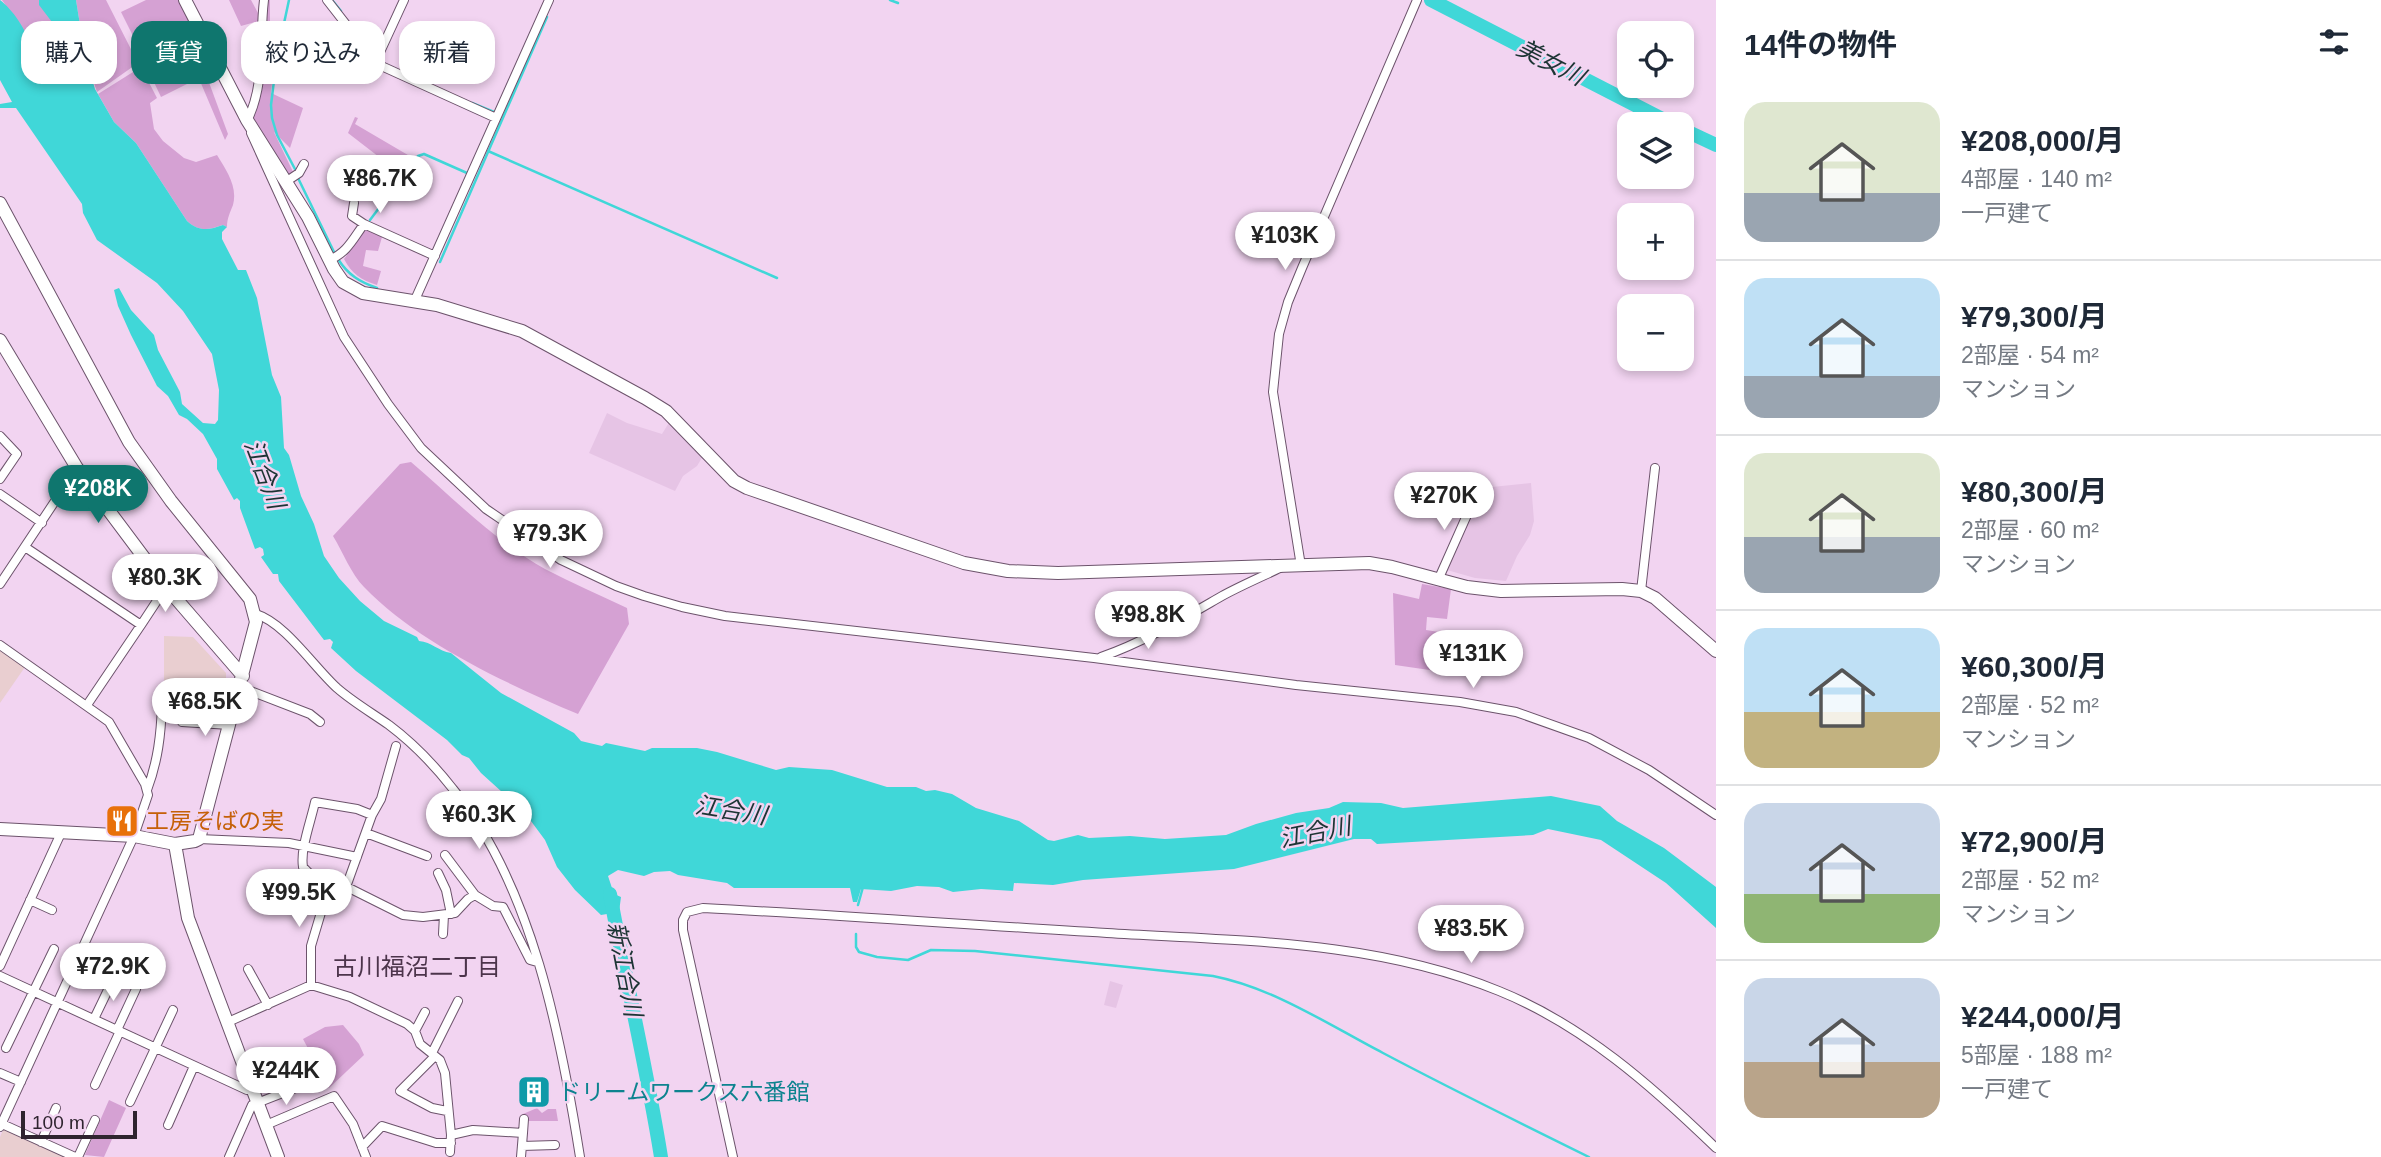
<!DOCTYPE html>
<html lang="ja">
<head>
<meta charset="utf-8">
<style>
	body { margin:0; font-family:Arial,"Noto Sans JP",sans-serif; background:#f2f2f3; color:#1f2937; height:100vh; display:flex; flex-direction:column; font-size:26px; white-space:nowrap }
	* { box-sizing:border-box; margin:0 }
	p { font-size:23px; color:#747a83 }
	.icon { flex:none; width:38px; height:38px; fill:none; stroke:currentColor; stroke-width:2; stroke-linecap:round; stroke-linejoin:round }
	.map { position:relative; flex:1; overflow:hidden }
	.drawer { display:flex; flex-direction:column; background:#fff; width:665px }
	.drawer>* { flex:none }
	.top-card { position:absolute; left:21px; top:21px; width:665px; height:63px; display:flex; gap:14px }
	.buttons { position:absolute; left:1617px; top:21px; display:grid; gap:14px }
	.buttons a { display:grid; place-items:center; width:77px; height:77px; border-radius:14px; background:#fff; box-shadow:0 4px 10px #0003; font-size:35px }
	.scale { position:absolute; left:21px; bottom:18px; width:116px; box-sizing:border-box; padding-left:7px; border:4px solid #2f242f; border-top:0; font-size:19px; line-height:24px; white-space:nowrap; color:#2f242f; -webkit-text-stroke:5px #f2d4f1; paint-order:stroke }
	.price { position:absolute; translate:-50% -60px; padding:0 16px; border-radius:24px; background:#fff; color:#222; font-size:23px; line-height:46px; filter:drop-shadow(0 2px 4px #0008) }
	.price::after { content:''; position:absolute; left:50%; top:42px; width:21px; height:16px; margin-left:-10px; background:inherit; clip-path:polygon(0 0,100% 0,50% 100%) }
	.price.active { background:#0f766e; color:#fff }
	ul { padding:0; list-style:none }
	li { display:flex; align-items:center; gap:21px; height:175px; padding:0 28px }
	li+li { border-top:2px solid #e0e1e3 }
	li span { display:grid; place-items:center; flex:none; width:196px; height:140px; border-radius:21px; color:#555 }
	li>.icon { margin-inline-start:auto }
	span .icon { width:84px; height:84px; fill:#fffc; stroke-width:1 }
	li b { font-size:30px }
	h2 { display:flex; justify-content:space-between; align-items:center; height:84px; padding:0 28px; font-size:30px }
	.chip { padding:0 24px; border-radius:21px; background:#fff; box-shadow:0 4px 10px #0003; font-size:24px; line-height:63px }
	.chip.active { background:#0f766e; color:#fff }
	main { display:flex; flex:1; min-height:0 }
	.map>svg:first-child { display:block }
	.built { fill:#e6c4e5 }
	.education { fill:#e9ced0 }
	.green { fill:#d5a1d3 }
	.water { fill:#40d7d8 }
	.lines { fill:none; stroke-linecap:round; stroke-linejoin:round }
	.stream { stroke:#40d7d8; stroke-width:2.5 }
	.river { stroke:#40d7d8; stroke-width:14 }
	.street-casing { stroke:#6c536b; stroke-width:10 }
	.secondary-casing { stroke:#6c536b; stroke-width:14 }
	.street { stroke:#fff; stroke-width:8 }
	.secondary { stroke:#fff; stroke-width:12 }
	.labels { text-anchor:middle; dominant-baseline:central; stroke-width:5; stroke-linejoin:round; paint-order:stroke }
	.food-label { font-size:23px; fill:#c56008; stroke:#f2d4f1; text-anchor:start }
	.culture-label { font-size:23px; fill:#0d838f; stroke:#f2d4f1; text-anchor:start }
	.water-label { font-size:24px; font-style:italic; fill:#1c3434; stroke:#f2d4f1 }
	.neighbourhood-label { font-size:24px; fill:#4c344b; stroke:#f2d4f1 }
</style>
</head>
<body>
<main>
<div class="map">
<svg width="1716" height="1157" viewBox="0 0 1716 1157">
	<rect width="100%" height="100%" fill="#f2d4f1"/>
	<!-- built -->
	<path class="built" d="M607,413L627,423L662,434L670,421L703,456L697,466L683,476L675,491L589,453Z
		M1531,483L1534,521L1530,535L1517,556L1506,581L1475,578L1447,570L1479,494L1492,487Z
		M1110,981L1123,985L1116,1008L1104,1005Z"/>
	<!-- education -->
	<path class="education" d="M164,636L193,637L226,673V697L164,696Z
		M0,648L25,667L0,703Z
		M4,1128L67,1157H0V1137Z"/>
	<!-- green -->
	<path class="green" d="M2,0H40L57,31V39L53,40C60,49 66,58 54,65L48,63L45,56L30,47L29,39Z
		M76,0H106L138,63L97,92L85,56Z
		M146,0H180L202,46L200,58L228,134L225,140L186,48L148,66L121,12Z
		M229,0H251L258,13L259,21L241,26Z
		M266,0H270V52L276,46L271,93L303,108L290,148L274,132L294,174L289,177L253,122C264,81 265,41 266,0Z
		M178,62L184,63L193,81L161,97L151,76Z
		M141,67L157,98L150,103L154,129L163,141L184,158L196,162L217,155C226,170 238,186 233,205C230,213 227,218 227,227L223,225C208,230 199,232 187,221L136,143L114,122L98,94Z
		M355,117L358,118L355,124L413,158L401,174L348,133Z
		M368,230L382,237L378,251L366,250L363,266L381,271L377,285C361,280 352,274 344,259L364,231Z
		M411,462C454,499 495,541 545,569C572,583 600,595 627,608L629,624L578,714C507,684 418,643 364,587C351,574 343,552 333,536L400,464Z
		M1422,584L1451,589L1447,619L1427,617L1426,630L1439,632L1436,657L1457,663V674L1395,665L1393,593L1419,599Z
		M105,955L118,962L106,988L92,981Z
		M343,1025L359,1044L364,1055L329,1088L303,1039L325,1027Z
		M109,1100L126,1108L104,1157L85,1155Z
		M537,1108L542,1113L548,1109H556L558,1121H529L523,1114Z"/>
	<!-- water -->
	<path class="water" d="M0,0C12,9 28,31 30,47L45,56L48,62L54,65L62,57L59,48L52,42L57,39L55,26L39,5V0H76L85,56L95,89L114,122L136,143L187,221C199,232 209,230 223,225L227,227L222,232V239L238,270H246L257,298L272,375L281,397L284,448L289,455L301,496L314,524L324,556L339,578L360,601L384,621L417,637L419,641C432,642 438,651 451,653L501,693L574,733L581,741L602,746L606,743L645,751L652,748H697L717,752L776,770L789,767L832,770L887,787H916L926,791L935,790L952,794L976,808L1019,821L1048,840L1054,841L1078,835L1089,838L1130,836L1165,839L1226,835L1256,824L1296,813L1329,808L1343,802L1381,803L1403,808L1551,796L1600,806L1617,821L1664,848L1716,887V928L1666,883L1601,840L1548,829L1533,835L1377,844L1371,839H1354L1234,869L1083,880L1053,885L1014,883L1013,891L981,889L953,892L939,887L917,886L891,891L861,889L857,902H853L850,888H734L727,883L678,875L670,871L654,872L644,876L618,870L608,876L614,894L621,897L619,912L601,915L575,890L557,867L545,840L525,813L481,773L469,758L462,755L447,740L356,671L331,648L333,642L330,639L324,640L279,581L278,574H273L261,557L264,555L263,549L260,547L255,549L240,508V501L237,498L234,500L217,469V459L203,434L187,419L179,415L168,396L157,386L131,335L118,306L114,290L119,288L131,310L154,335L158,350L180,392L182,404L203,423L215,424L218,420L219,390L212,354L183,311L157,283L97,240L83,213L82,204L16,108H0V104L12,102L0,80Z"/>
	<g class="lines">
		<!-- stream -->
		<path class="stream" d="M289,0L277,56L271,105L272,118L277,135L296,171
			M332,0L341,11
			M890,0L898,3
			M472,103L494,112
			M488,151L777,278
			M298,178L335,254
			M370,220L418,156L424,154L467,173
			M338,259C348,275 360,282 377,288
			M440,262L547,17
			M858,905L863,887
			M856,934V947L859,952L877,957L908,960L931,950L975,951L1213,976C1274,988 1329,1025 1383,1053C1451,1089 1520,1123 1589,1157"/>
		<!-- river -->
		<path class="river" d="M1431,0L1672,124
			M1682,129L1716,145
			M610,894C626,982 647,1069 661,1157"/>
		<defs>
			<path id="street" d="M327,0L377,64L496,118
				M375,63L404,0
				M247,121C266,83 259,40 264,0
				M251,133L344,337L388,404L421,448L486,509L561,560L616,586L644,596L682,607L725,616L1094,658L1296,685L1460,702L1516,712L1589,738L1649,770L1716,815
				M287,181L299,173L304,164
				M354,203L352,216L364,224
				M329,260C347,253 353,239 364,224L435,256
				M414,302L549,0
				M0,436L17,454L0,479
				M0,494L42,523
				M25,547L141,625L87,705
				M1301,566L1273,392L1279,334L1288,302L1302,268L1417,0
				M1439,578L1475,497
				M0,584L77,468
				M1641,591L1655,468
				M256,614C285,623 313,666 337,688C353,702 372,713 389,725C413,743 435,766 453,789C532,885 561,1037 580,1157
				M141,625L166,587
				M0,645L109,722L145,784L148,795L134,836L0,1127
				M1101,657C1144,642 1182,619 1222,596C1240,586 1261,577 1280,568
				M240,687L310,714L320,722
				M182,722L230,725
				M396,746L381,799L372,815L357,809L315,802C311,821 300,849 303,867L309,873L331,879L403,915L423,917L455,913L468,899L475,895L493,906L503,907L530,960L537,962
				M147,790C158,761 161,734 162,704
				M366,833L427,856
				M199,839L289,843L357,857
				M445,855L475,895
				M438,873L446,890L451,914
				M346,887L372,815
				M30,900L52,910
				M443,934L444,915
				M0,966L61,833
				M248,969L268,1005
				M0,976L247,1090H254
				M311,985V946L331,879
				M94,1019L118,969
				M228,1022L311,985L350,997L407,1024L415,1031L420,1044L440,1060L445,1073L451,1135L450,1152
				M117,1030L136,989
				M415,1031L425,1012
				M6,1048L54,949
				M432,1053L458,1001
				M435,1056L400,1091L432,1108L447,1111
				M0,1073L21,1082
				M95,1085L120,1031
				M130,1102L173,1010
				M0,1123L75,1157
				M168,1125L194,1066
				M266,1125L334,1096L353,1124L366,1157
				M523,1133L524,1119
				M451,1135L473,1130L523,1133L521,1157
				M41,1142L56,1108
				M522,1146L555,1145
				M362,1147L382,1126L436,1143H451
				M78,1157L95,1120
				M229,1157L252,1105L303,1085
				M733,1157L683,930V920L687,912L703,908C838,915 972,925 1107,933C1238,941 1375,940 1499,991C1583,1025 1652,1086 1716,1148"/>
			<path id="secondary" d="M185,0L247,120L308,217L334,269L343,282L363,293L437,305L522,331L645,398L666,411L734,481L747,488L964,563L1008,571L1058,573L1369,563L1392,567L1467,587L1501,591L1622,589L1641,591L1655,598L1716,651
				M0,203L129,442L171,501L250,599L256,622L199,839L195,841L175,844L134,836L0,829
				M0,340L77,468L166,587L243,676
				M175,844L188,918L278,1157"/>
		</defs>
		<!-- street casing -->
		<use href="#street" class="street-casing"/>
		<!-- secondary casing -->
		<use href="#secondary" class="secondary-casing"/>
		<!-- street -->
		<use href="#street" class="street"/>
		<!-- secondary -->
		<use href="#secondary" class="secondary"/>
	</g>
	<!-- icons -->
	<defs>
		<symbol id="restaurant-square" viewBox="-11 -11 22 22"><rect x="-9" y="-9" width="18" height="18" rx="4" fill="#e8710a" stroke="#f2d4f1"/><path d="M-5-6h1v4h1v-4h1v4h1v-4h1v5L-1.5 .5V6h-2V.5L-5-1ZM5-6V6H3V1.5H1.5Q1.5-4 5-6Z" fill="#fff"/></symbol>
		<symbol id="building-square" viewBox="-11 -11 22 22"><rect x="-9" y="-9" width="18" height="18" rx="4" fill="#0f9aa8" stroke="#f2d4f1"/><path d="M-4-6H4V6H1V3H-1V6H-4ZM-2.5-4.3h1.7v1.8h-1.7ZM.8-4.3h1.7v1.8H.8ZM-2.5-1h1.7V.8h-1.7ZM.8-1h1.7V.8H.8Z" fill="#fff"/></symbol>
	</defs>
	<g fill-rule="evenodd">
		<use href="#restaurant-square" x="103" y="802" width="38" height="38"/>
		<use href="#building-square" x="515" y="1073" width="38" height="38"/>
	</g>
	<g class="labels">
		<!-- food labels -->
		<g class="food-label">
			<text x="146" y="821">工房そばの実</text>
		</g>
		<!-- culture labels -->
		<g class="culture-label">
			<text x="558" y="1092">ドリームワークス六番館</text>
		</g>
		<!-- water labels -->
		<g class="water-label">
			<text transform="translate(1551 62) rotate(27)">美女川</text>
			<text transform="translate(265 474) rotate(69)">江合川</text>
			<text transform="translate(731 810) rotate(9)">江合川</text>
			<text transform="translate(1315 832) rotate(-11)">江合川</text>
			<text transform="translate(625 969) rotate(79)">新江合川</text>
		</g>
		<!-- neighbourhood labels -->
		<g class="neighbourhood-label">
			<text x="417" y="966">古川福沼二丁目</text>
		</g>
	</g>
</svg>
<div class="buttons">
<a><svg class="icon" aria-label="locate" viewBox="0 0 24 24"><circle cx="12" cy="12" r="6"/><path d="M12 2v4M12 18v4M2 12h4M18 12h4"/></svg></a>
<a><svg class="icon" aria-label="layers" viewBox="0 0 24 24"><path d="M12 4l9 5-9 5-9-5zM3 14l9 5 9-5"/></svg></a>
<a>+</a>
<a>−</a>
</div>
<div class="scale">100 m</div>
<b class="price" style="left:380px;top:215px">¥86.7K</b>
<b class="price" style="left:1285px;top:272px">¥103K</b>
<b class="price active" style="left:98px;top:525px">¥208K</b>
<b class="price" style="left:1444px;top:532px">¥270K</b>
<b class="price" style="left:550px;top:570px">¥79.3K</b>
<b class="price" style="left:165px;top:614px">¥80.3K</b>
<b class="price" style="left:1148px;top:651px">¥98.8K</b>
<b class="price" style="left:1473px;top:690px">¥131K</b>
<b class="price" style="left:205px;top:738px">¥68.5K</b>
<b class="price" style="left:479px;top:851px">¥60.3K</b>
<b class="price" style="left:299px;top:929px">¥99.5K</b>
<b class="price" style="left:1471px;top:965px">¥83.5K</b>
<b class="price" style="left:113px;top:1003px">¥72.9K</b>
<b class="price" style="left:286px;top:1107px">¥244K</b>
<div class="top-card">
<a class="chip">購入</a>
<a class="chip active">賃貸</a>
<a class="chip">絞り込み</a>
<a class="chip">新着</a>
</div>
</div>
<section class="drawer">
<h2>14件の物件<svg class="icon" aria-label="filters" viewBox="0 0 24 24"><path d="M4 7h16M4 17h16"/><circle cx="9" cy="7" r="2"/><circle cx="15" cy="17" r="2"/></svg></h2>
<ul>
<li><span style="background:linear-gradient(#dfe7d0 65%,#9aa5b1 0)"><svg class="icon" aria-label="home" viewBox="0 0 24 24"><path d="M3 11l9-7 9 7M6 9v11h12V9"/></svg></span><div><b>¥208,000/月</b><p>4部屋 · 140 m²</p><p>一戸建て</p></div></li>
<li><span style="background:linear-gradient(#bfe0f5 70%,#9aa5b1 0)"><svg class="icon" aria-label="home" viewBox="0 0 24 24"><path d="M3 11l9-7 9 7M6 9v11h12V9"/></svg></span><div><b>¥79,300/月</b><p>2部屋 · 54 m²</p><p>マンション</p></div></li>
<li><span style="background:linear-gradient(#dfe7d0 60%,#9aa5b1 0)"><svg class="icon" aria-label="home" viewBox="0 0 24 24"><path d="M3 11l9-7 9 7M6 9v11h12V9"/></svg></span><div><b>¥80,300/月</b><p>2部屋 · 60 m²</p><p>マンション</p></div></li>
<li><span style="background:linear-gradient(#bfe0f5 60%,#c2b280 0)"><svg class="icon" aria-label="home" viewBox="0 0 24 24"><path d="M3 11l9-7 9 7M6 9v11h12V9"/></svg></span><div><b>¥60,300/月</b><p>2部屋 · 52 m²</p><p>マンション</p></div></li>
<li><span style="background:linear-gradient(#c9d6e8 65%,#8fb573 0)"><svg class="icon" aria-label="home" viewBox="0 0 24 24"><path d="M3 11l9-7 9 7M6 9v11h12V9"/></svg></span><div><b>¥72,900/月</b><p>2部屋 · 52 m²</p><p>マンション</p></div></li>
<li><span style="background:linear-gradient(#c9d6e8 60%,#b9a48a 0)"><svg class="icon" aria-label="home" viewBox="0 0 24 24"><path d="M3 11l9-7 9 7M6 9v11h12V9"/></svg></span><div><b>¥244,000/月</b><p>5部屋 · 188 m²</p><p>一戸建て</p></div></li>
</ul>
</section>
</main>
</body>
</html>
